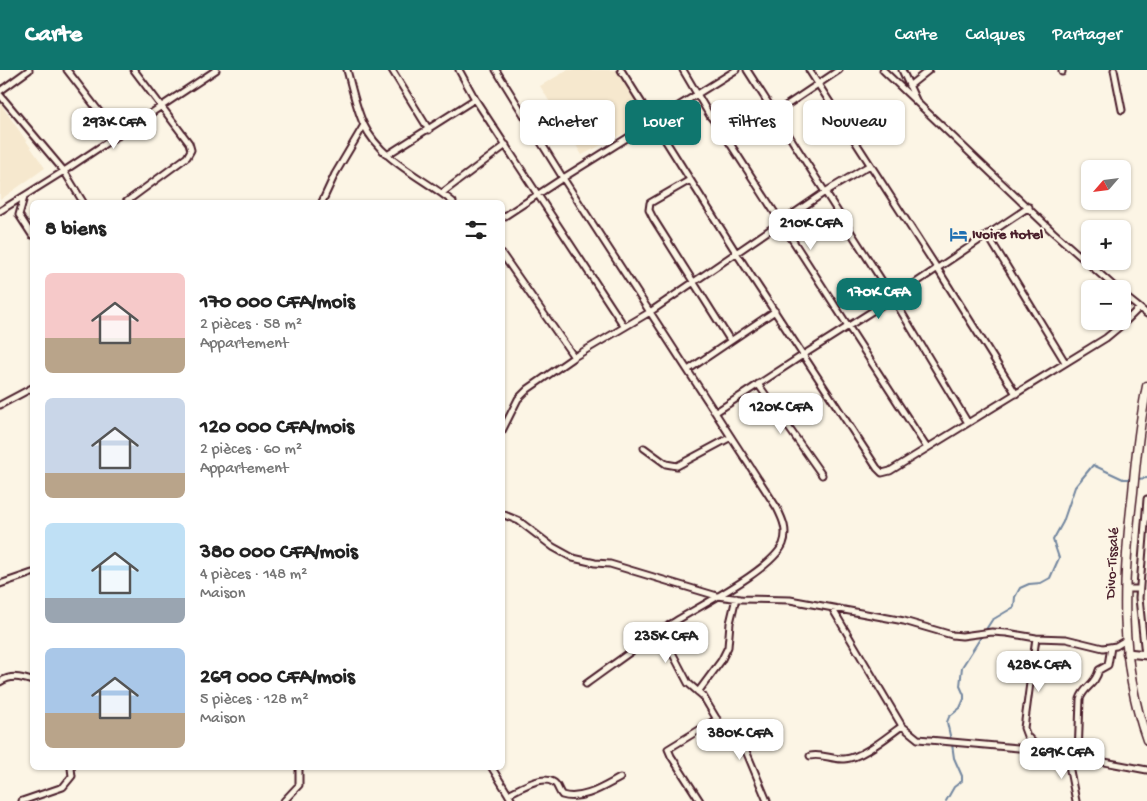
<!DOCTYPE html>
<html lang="fr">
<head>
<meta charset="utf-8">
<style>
	body { margin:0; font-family:"Gochi Hand",sans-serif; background:#f2f2f2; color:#222; height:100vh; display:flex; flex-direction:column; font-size:19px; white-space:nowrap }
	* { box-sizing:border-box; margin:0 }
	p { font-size:16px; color:#767676 }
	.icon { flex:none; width:28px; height:28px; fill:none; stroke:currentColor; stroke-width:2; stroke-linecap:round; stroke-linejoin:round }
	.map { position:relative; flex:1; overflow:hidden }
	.drawer { position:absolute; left:30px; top:130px; width:475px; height:570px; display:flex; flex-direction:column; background:#fff; border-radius:8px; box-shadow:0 1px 4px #0004 }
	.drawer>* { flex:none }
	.hud { position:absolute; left:520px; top:30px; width:475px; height:45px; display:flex; gap:10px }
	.needle { width:32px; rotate:242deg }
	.tools { position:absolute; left:1081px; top:90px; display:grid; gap:10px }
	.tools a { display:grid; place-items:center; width:50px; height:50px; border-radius:8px; background:#fff; box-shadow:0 1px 4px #0004; font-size:25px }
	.price { position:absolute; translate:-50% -42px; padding:0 11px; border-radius:10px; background:#fff; color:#222; font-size:16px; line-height:32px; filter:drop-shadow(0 1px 2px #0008) }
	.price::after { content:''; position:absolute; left:50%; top:30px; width:15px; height:11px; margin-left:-8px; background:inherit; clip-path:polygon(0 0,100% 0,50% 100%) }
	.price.current { background:#0f766e; color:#fff }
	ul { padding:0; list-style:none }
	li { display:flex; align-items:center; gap:15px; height:125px; padding:0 15px }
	li span { display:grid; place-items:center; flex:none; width:140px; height:100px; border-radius:8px; color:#555 }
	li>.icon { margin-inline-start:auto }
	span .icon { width:60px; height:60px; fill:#fffc; stroke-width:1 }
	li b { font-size:21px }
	h2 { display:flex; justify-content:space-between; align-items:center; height:60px; padding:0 15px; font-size:21px }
	.pill { padding:0 18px; border-radius:8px; background:#fff; box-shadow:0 1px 4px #0004; font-size:18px; line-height:45px }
	.pill.current { background:#0f766e; color:#fff }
	header { display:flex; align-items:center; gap:30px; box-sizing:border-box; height:70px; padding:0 25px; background:#0f766e; color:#fff }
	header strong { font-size:24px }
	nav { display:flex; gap:28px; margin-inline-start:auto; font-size:18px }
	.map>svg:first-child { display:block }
	.built { fill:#f6e8ce }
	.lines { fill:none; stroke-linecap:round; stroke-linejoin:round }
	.stream { stroke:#72869f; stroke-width:2 }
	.street-casing { stroke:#4a1f2b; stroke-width:9 }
	.secondary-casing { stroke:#4a1f2b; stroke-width:11 }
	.primary-casing { stroke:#4a1f2b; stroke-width:11 }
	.street { stroke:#fcf5e5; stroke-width:5 }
	.secondary { stroke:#fcf5e5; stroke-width:7 }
	.primary { stroke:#fcf5e5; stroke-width:8 }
	.labels { text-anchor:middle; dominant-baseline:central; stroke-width:4; stroke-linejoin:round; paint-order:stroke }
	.poi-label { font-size:15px; font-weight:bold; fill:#4a1f2b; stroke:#fcf5e5; text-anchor:start }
	.street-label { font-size:15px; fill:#4a1f2b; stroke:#fcf5e5 }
</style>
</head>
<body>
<header>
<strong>Carte</strong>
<nav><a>Carte</a><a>Calques</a><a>Partager</a></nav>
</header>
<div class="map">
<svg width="1147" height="731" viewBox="0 0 1147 731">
	<rect width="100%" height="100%" fill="#fcf5e5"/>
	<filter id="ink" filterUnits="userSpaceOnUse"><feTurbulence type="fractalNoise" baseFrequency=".02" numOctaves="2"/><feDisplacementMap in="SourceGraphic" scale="10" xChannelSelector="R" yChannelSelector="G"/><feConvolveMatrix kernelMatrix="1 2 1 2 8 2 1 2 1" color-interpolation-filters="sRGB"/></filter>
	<g filter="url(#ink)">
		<!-- built -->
		<path class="built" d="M568,0H617L650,50L582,85L540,16Z
			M0,33L45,98L0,130Z"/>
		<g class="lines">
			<!-- stream -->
			<path class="stream" d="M1137,409L1147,408
				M951,670L947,652L949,647L960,638L964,629V625L960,616L962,597L992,550L1014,537L1015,527L1020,518L1029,514L1041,513L1050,508L1059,488L1053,470L1063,452L1075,417L1093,395L1123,409H1132
				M946,731L954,717L962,711V706L954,688L952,674"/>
			<defs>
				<path id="street" d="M67,0L118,66
					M347,0C352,18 356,38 364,55C381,91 424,108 453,132
					M392,0L429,60
					M459,0L475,29L624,256
					M496,0L563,108L777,438C783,450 788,461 783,474C771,501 697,537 671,554C642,573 614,594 586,614
					M621,0L737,184L877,398L882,403L890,401L1106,268L1124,253L1139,238
					M683,0L710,46L720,58L927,378
					M747,0L893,228L968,353
					M809,0L937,198L1016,324
					M883,0L1053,162L1117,219
					M902,0L916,30
					M1062,0V2
					M1114,0L1122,40
					M909,16L929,0
					M0,21L29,0
					M0,25L64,101L83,132
					M775,43L839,0
					M387,85L475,29
					M690,110L650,133L649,140L653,148L730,270
					M442,123L506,75
					M24,127L19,145L32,165
					M126,132L187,87L191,80L189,73L134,0
					M322,132L335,104L364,55
					M0,141L64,101L216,0
					M502,148L563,108L736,0
					M987,164L1065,292
					M502,184L574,287
					M1122,224L1147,244
					M688,300L775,241
					M758,314L822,405
					M0,335L32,318
					M716,342L803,285L893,228L1029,137
					M502,361L518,329L528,319L574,287L650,242L825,122L870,95
					M644,378L666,394L677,396L731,367
					M502,444L519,451L553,477L573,488L595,493L610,494L717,526L741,529L790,530L904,551L952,565L962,566L992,562L1007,563L1036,568L1066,569L1103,578L1116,576L1126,570
					M0,514L32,503
					M1125,519H1139
					M832,538L902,656L918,669L1040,680L1147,700
					M669,555L665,566L667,573L688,613L703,626L722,658L738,671L746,681L767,731
					M1036,568L1024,658L1027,666L1039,679
					M1145,585L1139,528L1147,429
					M0,612C11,605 20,607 32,611
					M698,622L721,591L728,577L730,553L736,528
					M1067,685L1076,731
					M810,686C822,683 832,690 844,689C861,689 888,666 902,656
					M1078,687L1080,629C1084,616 1095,616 1099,600L1108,595L1111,577
					M492,698L508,724C519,719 541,705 553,712C558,714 558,721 562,725C582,731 603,717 620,708
					M508,724L512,731
					M22,731L63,717L72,706L71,698
					M284,731L299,715V698
					M700,731L671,686L668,679L717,649"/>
				<path id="secondary" d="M1127,583L1147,585"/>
				<path id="primary" d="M1147,316C1140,351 1136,386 1133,422C1123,505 1118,589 1147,670"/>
			</defs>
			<!-- street casing -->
			<use href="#street" class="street-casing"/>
			<!-- secondary casing -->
			<use href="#secondary" class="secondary-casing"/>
			<!-- primary casing -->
			<use href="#primary" class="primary-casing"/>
			<!-- street -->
			<use href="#street" class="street"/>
			<!-- secondary -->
			<use href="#secondary" class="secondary"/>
			<!-- primary -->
			<use href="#primary" class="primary"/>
		</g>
	</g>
	<!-- icons -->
	<defs>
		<symbol id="hotel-bare" viewBox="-9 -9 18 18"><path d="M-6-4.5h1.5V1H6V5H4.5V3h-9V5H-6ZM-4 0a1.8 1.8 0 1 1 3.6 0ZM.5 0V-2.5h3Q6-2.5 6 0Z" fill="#1f6fb2" stroke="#fcf5e5" stroke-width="2.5" paint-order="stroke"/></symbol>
	</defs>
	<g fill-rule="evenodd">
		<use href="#hotel-bare" x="946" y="152" width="25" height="25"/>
	</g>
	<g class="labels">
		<!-- poi labels -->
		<g class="poi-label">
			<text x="972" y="165">Ivoire Hotel</text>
		</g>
		<!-- street labels -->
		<g class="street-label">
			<text transform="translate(1113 493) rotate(-87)">Divo-Tissalé</text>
		</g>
	</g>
</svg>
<div class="tools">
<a><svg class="needle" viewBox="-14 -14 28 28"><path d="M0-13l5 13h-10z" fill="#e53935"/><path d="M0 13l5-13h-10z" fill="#767676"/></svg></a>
<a>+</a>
<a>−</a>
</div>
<b class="price" style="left:114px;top:80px">293K CFA</b>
<b class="price" style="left:811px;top:181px">210K CFA</b>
<b class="price current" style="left:879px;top:250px">170K CFA</b>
<b class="price" style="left:781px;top:365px">120K CFA</b>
<b class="price" style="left:666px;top:594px">235K CFA</b>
<b class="price" style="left:1039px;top:623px">428K CFA</b>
<b class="price" style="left:740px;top:691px">380K CFA</b>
<b class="price" style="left:1062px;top:710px">269K CFA</b>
<div class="hud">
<a class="pill">Acheter</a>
<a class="pill current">Louer</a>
<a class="pill">Filtres</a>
<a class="pill">Nouveau</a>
</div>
<section class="drawer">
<h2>8 biens<svg class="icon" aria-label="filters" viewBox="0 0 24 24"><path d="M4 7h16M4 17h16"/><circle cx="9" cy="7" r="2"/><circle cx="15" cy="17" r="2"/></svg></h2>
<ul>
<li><span style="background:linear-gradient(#f6c9c9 65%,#b9a48a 0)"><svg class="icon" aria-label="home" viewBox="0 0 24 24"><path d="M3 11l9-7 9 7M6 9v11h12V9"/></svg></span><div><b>170 000 CFA/mois</b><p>2 pièces · 58 m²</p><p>Appartement</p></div></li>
<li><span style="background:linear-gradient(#c9d6e8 75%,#b9a48a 0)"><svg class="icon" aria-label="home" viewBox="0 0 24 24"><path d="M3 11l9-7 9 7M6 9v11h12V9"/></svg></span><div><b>120 000 CFA/mois</b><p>2 pièces · 60 m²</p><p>Appartement</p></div></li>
<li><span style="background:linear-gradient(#bfe0f5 75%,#9aa5b1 0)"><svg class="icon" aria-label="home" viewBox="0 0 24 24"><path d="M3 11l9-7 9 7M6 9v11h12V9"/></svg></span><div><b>380 000 CFA/mois</b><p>4 pièces · 148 m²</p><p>Maison</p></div></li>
<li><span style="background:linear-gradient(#a9c7e8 65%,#b9a48a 0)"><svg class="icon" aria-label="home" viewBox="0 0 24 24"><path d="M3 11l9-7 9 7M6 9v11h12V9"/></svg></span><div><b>269 000 CFA/mois</b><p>5 pièces · 128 m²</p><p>Maison</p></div></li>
</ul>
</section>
</div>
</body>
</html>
